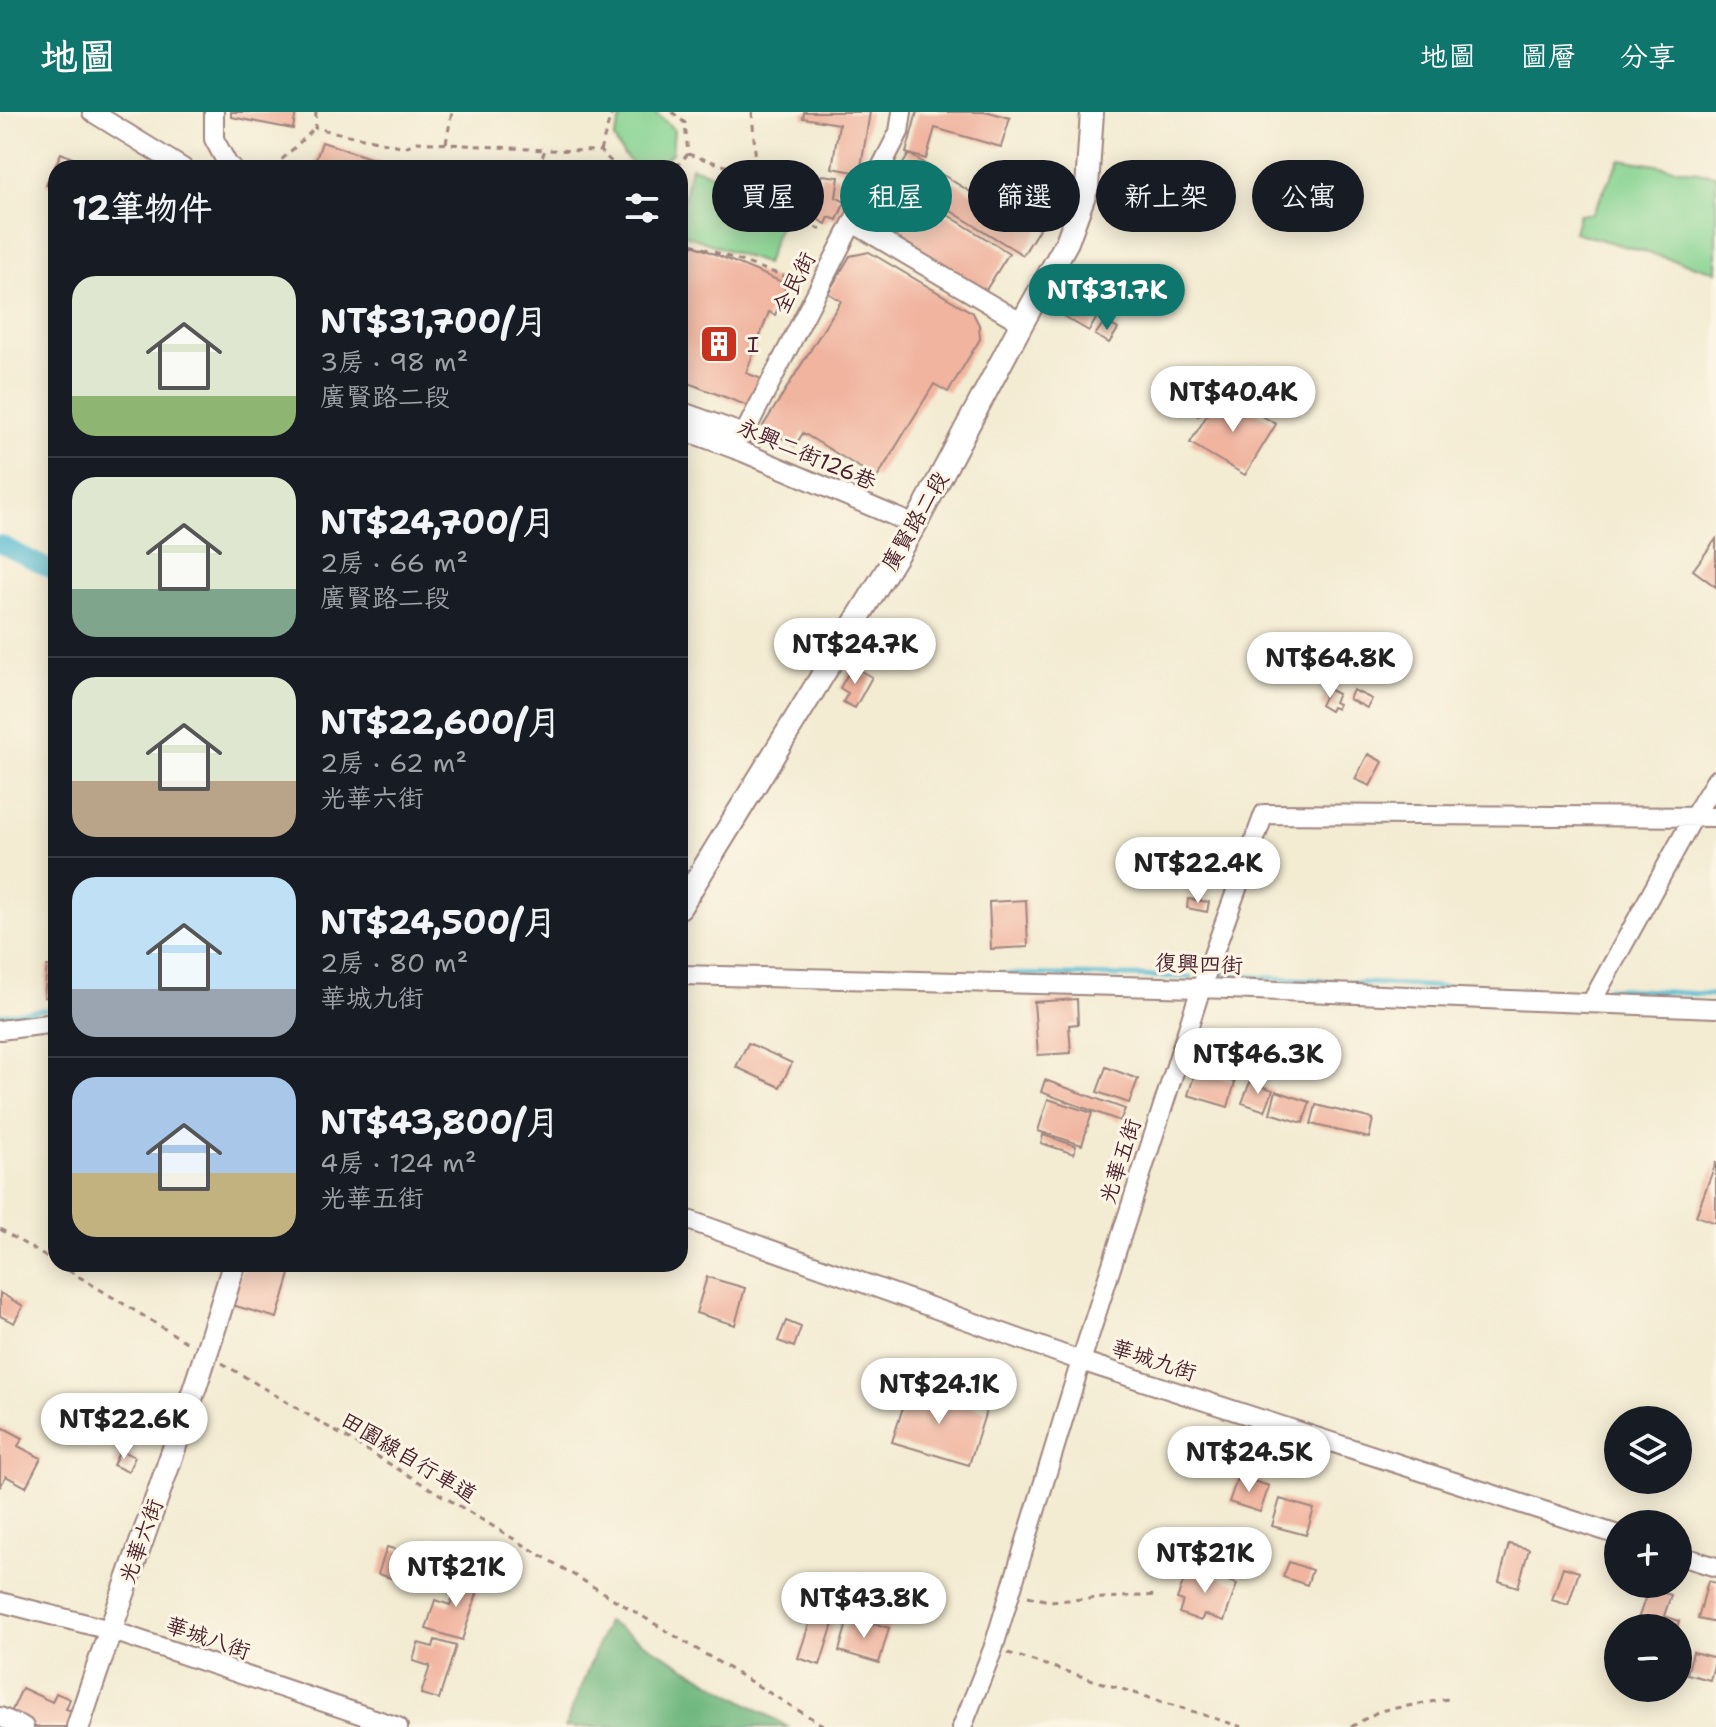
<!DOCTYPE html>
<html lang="zh-TW">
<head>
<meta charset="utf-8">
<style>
	body { margin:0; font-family:"Shantell Sans","LXGW WenKai TC",sans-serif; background:#242831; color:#f1f3f6; height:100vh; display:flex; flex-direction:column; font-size:30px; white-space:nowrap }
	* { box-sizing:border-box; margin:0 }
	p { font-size:26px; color:#9ea1a6 }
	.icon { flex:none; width:44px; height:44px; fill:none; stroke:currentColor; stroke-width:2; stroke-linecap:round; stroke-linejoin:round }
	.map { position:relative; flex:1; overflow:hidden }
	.panel { position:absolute; left:48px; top:48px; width:640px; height:1112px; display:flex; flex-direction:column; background:#171b24; border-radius:24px; box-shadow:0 4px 20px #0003 }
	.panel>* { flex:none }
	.guide { position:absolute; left:712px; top:48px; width:760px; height:72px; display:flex; gap:16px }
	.controls { position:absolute; left:1604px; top:1294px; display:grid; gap:16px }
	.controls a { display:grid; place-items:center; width:88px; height:88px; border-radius:50%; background:#171b24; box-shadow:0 4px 20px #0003; font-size:40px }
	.price { position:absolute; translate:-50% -68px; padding:0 18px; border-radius:28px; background:#fff; color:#222; font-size:26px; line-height:52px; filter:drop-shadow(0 2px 4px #0008) }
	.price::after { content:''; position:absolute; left:50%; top:48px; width:24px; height:18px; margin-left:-12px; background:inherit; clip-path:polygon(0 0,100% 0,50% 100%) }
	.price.selected { background:#0f766e; color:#fff }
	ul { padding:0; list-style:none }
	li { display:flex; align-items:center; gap:24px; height:200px; padding:0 24px }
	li+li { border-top:2px solid #363941 }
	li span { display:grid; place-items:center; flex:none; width:224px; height:160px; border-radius:24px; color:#555 }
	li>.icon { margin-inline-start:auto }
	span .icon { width:96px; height:96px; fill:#fffc; stroke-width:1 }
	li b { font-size:34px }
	h2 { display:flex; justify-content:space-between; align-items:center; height:96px; padding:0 24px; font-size:34px }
	.chip { padding:0 28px; border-radius:36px; background:#171b24; box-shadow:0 4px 20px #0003; font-size:28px; line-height:72px }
	.chip.selected { background:#0f766e; color:#fff }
	header { display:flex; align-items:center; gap:48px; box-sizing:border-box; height:112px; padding:0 40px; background:#0f766e; color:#fff }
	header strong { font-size:38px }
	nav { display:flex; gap:44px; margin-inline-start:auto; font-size:28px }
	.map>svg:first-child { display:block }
	.green { fill:#86d392; stroke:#68795e; stroke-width:2 }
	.forest { fill:#6cb57c; stroke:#5b6a54; stroke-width:2 }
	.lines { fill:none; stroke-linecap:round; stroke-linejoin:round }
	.stream { stroke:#54bad2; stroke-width:5 }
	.canal { stroke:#54bad2; stroke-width:18 }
	.building { fill:#f0b49f }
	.minor-casing { stroke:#9e857e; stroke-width:22 }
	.tertiary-casing { stroke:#9e857e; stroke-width:26 }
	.path { stroke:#9e857e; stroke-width:3; stroke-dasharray:6 6; stroke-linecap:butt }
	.minor { stroke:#fff; stroke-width:18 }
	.tertiary { stroke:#fff; stroke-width:22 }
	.labels { text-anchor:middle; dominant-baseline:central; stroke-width:6; stroke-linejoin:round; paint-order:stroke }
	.street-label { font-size:22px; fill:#4a1f2b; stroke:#fcf5e5 }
	.poi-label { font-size:22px; fill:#4a1f2b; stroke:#fcf5e5; text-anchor:start }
</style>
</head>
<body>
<header>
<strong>地圖</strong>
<nav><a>地圖</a><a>圖層</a><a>分享</a></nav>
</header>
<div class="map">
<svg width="1716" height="1615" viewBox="0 0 1716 1615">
	<rect width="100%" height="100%" fill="#fcf5e5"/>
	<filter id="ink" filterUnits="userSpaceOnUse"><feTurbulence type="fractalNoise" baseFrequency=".0125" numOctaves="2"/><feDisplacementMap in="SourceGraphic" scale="16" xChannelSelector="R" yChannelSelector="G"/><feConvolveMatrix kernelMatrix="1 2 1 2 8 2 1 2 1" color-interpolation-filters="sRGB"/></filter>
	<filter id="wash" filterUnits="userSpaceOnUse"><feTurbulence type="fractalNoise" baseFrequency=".006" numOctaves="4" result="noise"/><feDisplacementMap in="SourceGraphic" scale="32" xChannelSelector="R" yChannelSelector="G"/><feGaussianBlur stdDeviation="1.8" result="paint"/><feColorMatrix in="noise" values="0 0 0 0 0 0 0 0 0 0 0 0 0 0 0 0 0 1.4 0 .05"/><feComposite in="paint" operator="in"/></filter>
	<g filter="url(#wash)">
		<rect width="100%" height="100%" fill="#f3ebd2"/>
		<!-- green -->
		<path class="green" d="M623,0H654L674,17L672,41L656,56C631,56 625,47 614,27Z
			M1620,47L1716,63V160L1574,120L1579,102H1592Z
			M691,55L762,80L757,96L781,107L766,152L680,121V103Z"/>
		<!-- forest -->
		<path class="forest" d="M607,1510H608L788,1615H565Z"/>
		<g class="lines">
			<!-- stream -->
			<path class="stream" d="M1001,862L1191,865
				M1222,863L1553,881
				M1608,876L1716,883
				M0,903L56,896"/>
			<!-- canal -->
			<path class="canal" d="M0,432L56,460"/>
		</g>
		<g id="blocks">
			<!-- building -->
			<path class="building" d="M231,0H296L293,17L231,5Z
				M804,0H870L860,61L832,56L839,12L803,6Z
				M917,0H989L1010,6L1001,35L935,16L926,47L906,41Z
				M322,30L382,50L380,56H313Z
				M61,41L94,56H56V78L46,73Z
				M909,42L990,92L992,89L1039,117L1023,143L895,65Z
				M822,63L839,65L836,85L845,90L837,108L829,105L826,112L803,99Z
				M893,69L1009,141L984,181L868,109Z
				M681,128L787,172L775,203L769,200L746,261L762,267L751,295L680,268Z
				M869,140L973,201L979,213L980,227L948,280L934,272L877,366L803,321L795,334L763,314L841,189L828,181L850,144Z
				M1111,153L1124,162L1095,201L1062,178L1068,169L1071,171L1078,160L1097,173Z
				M1071,192L1096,207L1089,219L1063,204Z
				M1105,209L1118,217L1109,231L1095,223Z
				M1186,256L1217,275L1198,304L1167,285Z
				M1221,280L1276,312L1245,363L1190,331Z
				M1716,427V475L1693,458Z
				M852,554L872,565L855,596L843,590L848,581L840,576Z
				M1328,577L1338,582L1334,590L1338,592L1337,597L1332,595L1330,599L1320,593Z
				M1353,578L1372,587L1367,596L1349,587Z
				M1368,642L1383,650L1370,674L1355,667Z
				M1188,787L1209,790L1207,800L1187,796Z
				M1026,788L1028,835L991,837L989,790Z
				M47,854L56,855V886L44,885Z
				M1077,887L1078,912L1069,913L1071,941L1038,943L1034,890Z
				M748,931L792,951L780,975L736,955Z
				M1106,955L1138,967L1129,991L1097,980Z
				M1196,958L1235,970L1228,995L1188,983Z
				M1045,968L1125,997L1120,1009L1041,980Z
				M1250,970L1273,978L1265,999L1242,991Z
				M1276,979L1310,990L1303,1011L1270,1001Z
				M1048,987L1092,1001L1082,1033L1038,1019Z
				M1316,993L1373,1007L1369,1026L1311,1012Z
				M1043,1023L1076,1034L1074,1042L1041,1031Z
				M1716,1050V1111L1696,1104Z
				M244,1152H293L277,1206L232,1193Z
				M707,1165L745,1176L735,1213L696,1201Z
				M0,1181L23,1194L14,1211L0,1204Z
				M786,1209L801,1215L794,1235L778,1229Z
				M909,1276L986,1299L969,1353L892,1330Z
				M0,1314L23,1326L18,1334L41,1346L26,1375L6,1364L0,1375Z
				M120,1338L135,1345L128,1360L113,1353Z
				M1238,1364L1269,1374L1260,1400L1229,1390Z
				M1280,1387L1314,1397L1306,1423L1272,1414Z
				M1238,1432L1258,1437L1253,1458L1232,1452Z
				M1509,1432L1529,1437L1518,1475L1499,1469Z
				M387,1435L409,1441L401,1469L378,1462Z
				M412,1442L422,1444L414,1471L405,1469Z
				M1289,1450L1312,1458L1307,1473L1283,1465Z
				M1189,1455L1237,1472L1224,1509L1204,1502L1201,1509L1179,1501L1183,1489L1177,1487Z
				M1563,1455L1579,1460L1568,1493L1552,1488Z
				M461,1460L482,1466L462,1528L426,1517L435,1488L450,1493Z
				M1708,1469L1716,1471V1511L1698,1507Z
				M823,1470L861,1482L856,1499L839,1493L820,1553L798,1546Z
				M1650,1472H1667L1664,1481L1671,1483L1664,1504L1679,1509L1677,1516H1635Z
				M849,1504L889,1516L879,1551L839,1539Z
				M435,1528L456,1534L439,1587L421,1582L430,1554L413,1549L418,1531L433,1535Z
				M1693,1540L1716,1546L1710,1568L1687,1562Z
				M22,1576L52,1590L56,1581L70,1587L66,1597L75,1600L68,1615H31L9,1605Z"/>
		</g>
	</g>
	<g filter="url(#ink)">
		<use href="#blocks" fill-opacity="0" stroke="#9e857e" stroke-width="2"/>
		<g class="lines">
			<defs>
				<path id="minor" d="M92,0L183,56
					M214,0V27L228,53L232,56
					M853,111L1022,211
					M680,299L744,322L899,20L902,0
					M680,317L743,340L915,413
					M680,863L1201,876L1716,896
					M1591,891L1694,704L1716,668
					M0,918L56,911
					M680,1105L1081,1249L1618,1423
					M1678,1443L1716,1455
					M0,1490L110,1518L398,1615
					M0,1605L24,1615
					M962,1615L993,1537L1081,1249L1201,876L1264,702L1716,705"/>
				<path id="tertiary" d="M680,795L915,413L1022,211L1067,130L1087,75L1092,0
					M78,1615C128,1460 188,1308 234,1152"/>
			</defs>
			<!-- minor casing -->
			<use href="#minor" class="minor-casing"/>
			<!-- tertiary casing -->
			<use href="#tertiary" class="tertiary-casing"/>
			<!-- path -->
			<path class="path" d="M316,0L315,16L405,35L416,30L545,38
				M672,0L685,11L688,42L675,56
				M752,0L757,64
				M446,31L452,0
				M600,39L612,0
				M688,42L757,64L795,91L797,108L827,120
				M273,56L315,16
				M538,56L545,38L600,39L618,56
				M680,128L801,170
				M0,1117L56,1151
				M58,1152L188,1231
				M222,1251L826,1615
				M1028,1484L1049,1489L1159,1483
				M1008,1541L1242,1615
				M1351,1615L1379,1599L1453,1586"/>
			<!-- minor -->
			<use href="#minor" class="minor"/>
			<!-- tertiary -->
			<use href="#tertiary" class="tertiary"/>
		</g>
	</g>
	<!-- icons -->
	<defs>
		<symbol id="building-square" viewBox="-11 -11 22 22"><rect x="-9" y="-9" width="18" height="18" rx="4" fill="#c8321e" stroke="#fcf5e5"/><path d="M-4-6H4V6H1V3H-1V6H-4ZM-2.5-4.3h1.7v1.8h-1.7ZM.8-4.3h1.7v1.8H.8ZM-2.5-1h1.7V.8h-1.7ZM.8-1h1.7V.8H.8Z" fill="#fff"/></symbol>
	</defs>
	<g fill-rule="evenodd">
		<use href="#building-square" x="697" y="210" width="44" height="44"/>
	</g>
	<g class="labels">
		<!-- street labels -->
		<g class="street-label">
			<text transform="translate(794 171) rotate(-63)">全民街</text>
			<text transform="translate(807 342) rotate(23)">永興二街126巷</text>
			<text transform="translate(915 409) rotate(-60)">廣賢路二段</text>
			<text transform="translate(1199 852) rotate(2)">復興四街</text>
			<text transform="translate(1120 1049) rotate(-72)">光華五街</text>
			<text transform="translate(1154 1248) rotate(18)">華城九街</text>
			<text transform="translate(409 1345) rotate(31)">田園線自行車道</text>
			<text transform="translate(141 1429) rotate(-70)">光華六街</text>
			<text transform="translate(208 1526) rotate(19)">華城八街</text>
		</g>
		<!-- poi labels -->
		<g class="poi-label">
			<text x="747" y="232">I</text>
		</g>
	</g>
</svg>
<div class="controls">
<a><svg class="icon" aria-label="layers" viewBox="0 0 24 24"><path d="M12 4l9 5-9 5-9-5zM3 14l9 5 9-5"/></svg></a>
<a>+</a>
<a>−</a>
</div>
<b class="price selected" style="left:1107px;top:220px">NT$31.7K</b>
<b class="price" style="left:1233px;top:322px">NT$40.4K</b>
<b class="price" style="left:855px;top:574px">NT$24.7K</b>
<b class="price" style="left:1330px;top:588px">NT$64.8K</b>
<b class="price" style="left:1198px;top:793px">NT$22.4K</b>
<b class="price" style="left:1258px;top:984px">NT$46.3K</b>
<b class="price" style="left:939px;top:1314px">NT$24.1K</b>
<b class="price" style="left:124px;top:1349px">NT$22.6K</b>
<b class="price" style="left:1249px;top:1382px">NT$24.5K</b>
<b class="price" style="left:1205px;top:1483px">NT$21K</b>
<b class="price" style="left:456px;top:1497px">NT$21K</b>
<b class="price" style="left:864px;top:1528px">NT$43.8K</b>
<div class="guide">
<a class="chip">買屋</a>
<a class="chip selected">租屋</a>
<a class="chip">篩選</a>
<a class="chip">新上架</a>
<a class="chip">公寓</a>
</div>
<section class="panel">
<h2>12筆物件<svg class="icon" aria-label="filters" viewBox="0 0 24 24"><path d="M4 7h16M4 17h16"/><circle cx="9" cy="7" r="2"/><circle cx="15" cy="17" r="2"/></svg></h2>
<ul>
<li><span style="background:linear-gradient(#dfe7d0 75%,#8fb573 0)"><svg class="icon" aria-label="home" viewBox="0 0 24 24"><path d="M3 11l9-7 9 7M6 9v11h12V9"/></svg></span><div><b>NT$31,700/月</b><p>3房 · 98 m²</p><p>廣賢路二段</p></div></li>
<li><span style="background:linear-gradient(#dfe7d0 70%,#7fa58c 0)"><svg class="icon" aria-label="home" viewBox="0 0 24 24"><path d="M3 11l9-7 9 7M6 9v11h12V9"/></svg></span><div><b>NT$24,700/月</b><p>2房 · 66 m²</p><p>廣賢路二段</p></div></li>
<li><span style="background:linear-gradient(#dfe7d0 65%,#b9a48a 0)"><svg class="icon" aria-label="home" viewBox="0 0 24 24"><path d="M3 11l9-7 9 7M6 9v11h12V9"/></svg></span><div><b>NT$22,600/月</b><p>2房 · 62 m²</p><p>光華六街</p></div></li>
<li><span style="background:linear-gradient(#bfe0f5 70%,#9aa5b1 0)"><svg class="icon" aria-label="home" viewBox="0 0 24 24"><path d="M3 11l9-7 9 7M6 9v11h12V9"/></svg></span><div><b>NT$24,500/月</b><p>2房 · 80 m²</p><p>華城九街</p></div></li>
<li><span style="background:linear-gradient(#a9c7e8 60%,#c2b280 0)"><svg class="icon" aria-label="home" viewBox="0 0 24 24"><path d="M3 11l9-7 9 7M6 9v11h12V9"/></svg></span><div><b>NT$43,800/月</b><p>4房 · 124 m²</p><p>光華五街</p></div></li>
</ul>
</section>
</div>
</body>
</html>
